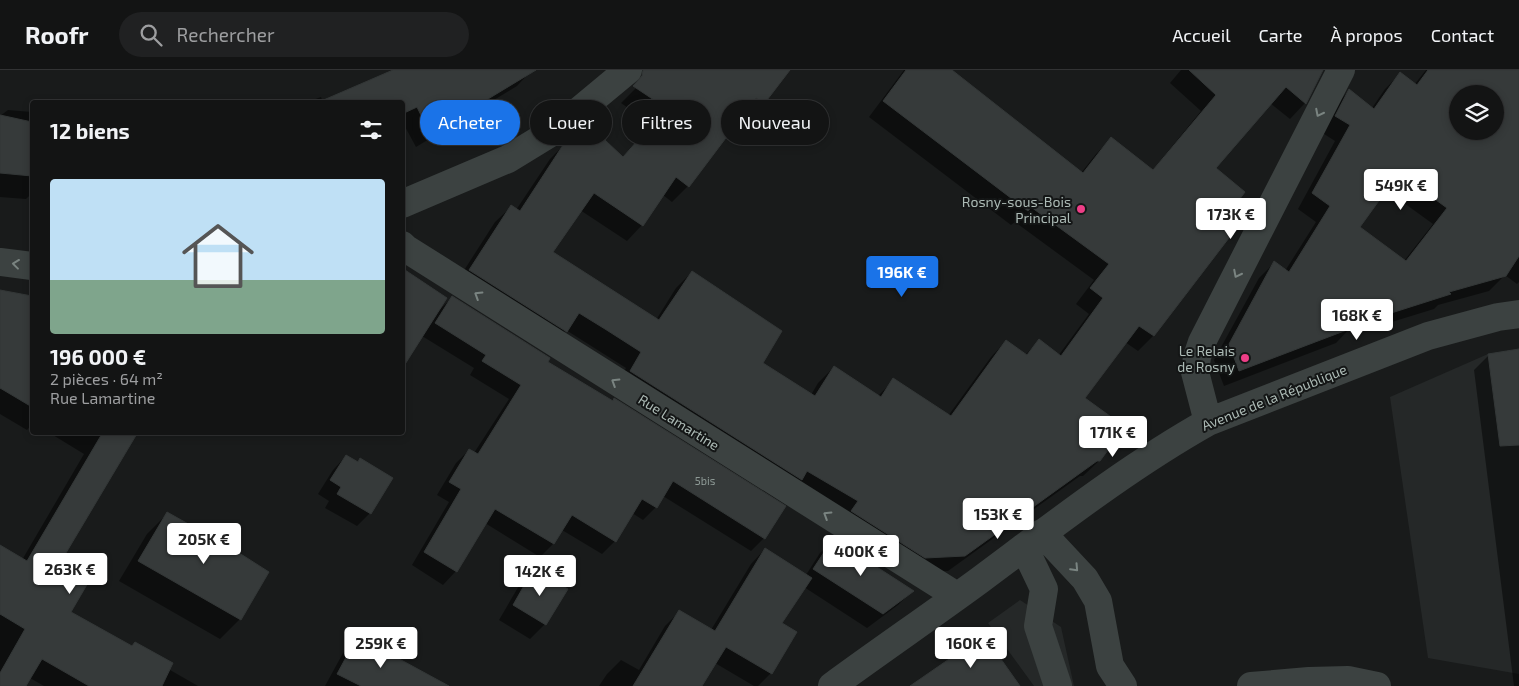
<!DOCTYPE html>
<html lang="fr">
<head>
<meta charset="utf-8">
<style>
	body { margin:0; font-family:"Exo 2",sans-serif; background:#202122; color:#f1f3f6; height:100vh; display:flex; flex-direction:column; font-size:19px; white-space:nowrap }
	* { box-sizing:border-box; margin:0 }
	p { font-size:16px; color:#9d9ea0 }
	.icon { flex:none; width:28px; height:28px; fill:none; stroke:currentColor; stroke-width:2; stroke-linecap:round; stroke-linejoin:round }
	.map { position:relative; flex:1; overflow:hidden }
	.drawer { position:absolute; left:30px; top:30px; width:375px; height:335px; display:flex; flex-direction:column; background:#131414; border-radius:5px; box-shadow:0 2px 8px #0003,0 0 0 1px #323334 }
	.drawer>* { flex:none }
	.guide { position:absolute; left:420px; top:30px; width:475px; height:45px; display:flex; gap:10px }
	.fabs { position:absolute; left:1449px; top:15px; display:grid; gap:10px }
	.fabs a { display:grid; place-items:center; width:55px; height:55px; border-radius:50%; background:#131414; box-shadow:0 2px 8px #0003,0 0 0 1px #323334; font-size:25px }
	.price { position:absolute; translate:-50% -42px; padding:0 11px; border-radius:5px; background:#fff; color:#222; font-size:16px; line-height:32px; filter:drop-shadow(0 1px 2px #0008) }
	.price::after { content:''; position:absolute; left:50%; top:30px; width:15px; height:11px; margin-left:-8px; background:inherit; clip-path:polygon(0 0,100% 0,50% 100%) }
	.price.selected { background:#1a73e8; color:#fff }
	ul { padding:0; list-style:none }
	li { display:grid; align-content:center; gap:10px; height:265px; padding:0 20px }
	li span { display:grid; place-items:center; height:155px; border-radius:5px; color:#555 }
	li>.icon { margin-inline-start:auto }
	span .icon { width:90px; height:90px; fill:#fffc; stroke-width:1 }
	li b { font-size:21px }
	h2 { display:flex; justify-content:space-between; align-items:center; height:60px; padding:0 20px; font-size:21px }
	.chip { padding:0 18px; border-radius:22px; background:#131414; box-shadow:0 2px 8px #0003,0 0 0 1px #323334; font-size:18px; line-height:45px }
	.chip.selected { background:#1a73e8; color:#fff }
	header { display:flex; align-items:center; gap:30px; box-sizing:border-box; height:70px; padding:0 25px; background:#131414; border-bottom:1px solid #323334 }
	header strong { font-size:24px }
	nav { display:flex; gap:28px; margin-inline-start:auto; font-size:18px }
	.search { width:350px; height:45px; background:#202122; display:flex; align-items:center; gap:12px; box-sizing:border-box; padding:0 18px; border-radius:28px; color:#9d9ea0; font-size:19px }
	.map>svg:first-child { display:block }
	.built { fill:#252828 }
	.shadow { fill:#0007; fill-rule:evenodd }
	.building { fill:#363a3a; stroke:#333737; fill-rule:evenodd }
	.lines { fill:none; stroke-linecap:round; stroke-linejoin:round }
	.minor { stroke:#3c4241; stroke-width:28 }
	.oneway { stroke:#7a8481 }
	.poi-dot { fill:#ee3e87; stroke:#141616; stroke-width:2 }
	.labels { text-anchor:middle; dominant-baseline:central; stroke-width:4; stroke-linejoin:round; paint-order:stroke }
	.number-label { font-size:11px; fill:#8e9a96 }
	.poi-label { font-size:14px; fill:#acbab5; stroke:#141616; text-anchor:end }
	.street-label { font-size:14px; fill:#acbab5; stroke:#141616 }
</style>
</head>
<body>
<header>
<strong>Roofr</strong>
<div class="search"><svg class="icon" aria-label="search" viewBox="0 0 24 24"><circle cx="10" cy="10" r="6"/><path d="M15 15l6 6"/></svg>Rechercher</div>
<nav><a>Accueil</a><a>Carte</a><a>À propos</a><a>Contact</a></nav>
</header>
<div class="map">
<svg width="1519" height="616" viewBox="0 0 1519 616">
	<rect width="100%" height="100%" fill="#191b1b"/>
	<!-- built -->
	<path class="built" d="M1519,279V604L1428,588L1390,327L1488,284Z
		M1020,530L1061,557L1074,616H1034L988,553Z"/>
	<!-- shadow -->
	<path class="shadow" d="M395,0H528L530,2L517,16L416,77L402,51V32H362L359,24Z
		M659,0H788L764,34L748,49L742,45L688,116L672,132L663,125L642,155L627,171L580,140L552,182L656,250L676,218L692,202L762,293L811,325L818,313L834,297L878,326L894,310L948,346L991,287L1006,271L1025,285L1039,271L1058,286L1089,244L1076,234L1094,210L1015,152L1011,155L869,47L904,0H950L1081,103L1096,84L1112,68L1152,101L1201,41L1170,13L1181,0H1323L1305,33L1290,49L1270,33L1214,98L1231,138L1243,147L1153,266L1138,281L1125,272L1084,328L1099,391L1083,406H1080L948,501L909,503L615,317L626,298L566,260L550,276L454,216L495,152L511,137L516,140L550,89L566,73L622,88L651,54L621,33L636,18Z
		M1426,0H1519V212L1517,214L1505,205L1489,221L1438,235L1434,239L1369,259L1357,251L1336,273L1224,316L1214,290L1259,208L1274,193L1285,201L1316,152L1298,139L1335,71L1321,62L1334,36L1349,21L1372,38L1385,19L1400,4L1414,15ZM1458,24H1495V61H1458ZM1386,120L1433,154L1404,191L1358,158Z
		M321,27L323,32H307Z
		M293,30L294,32H285Z
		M8,40L32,42V123L26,129L0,127V46Z
		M0,222L32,228V266L26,276L32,281V354L27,360L0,344Z
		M452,228L546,292L764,468L751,481L663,426L656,437L643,450L632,443L615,471L602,484L562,460L553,474L540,487L485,453L456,501L443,515L412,495L449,432L437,425L456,393L469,380L474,383L509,329L470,305L474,298L422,266L438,241Z
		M1519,280V616H1514L1474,300L1489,285Z
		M48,362H137L61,489L69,542L198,616H44L30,608L0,616V477L22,490L84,384Z
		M346,386L357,393L360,390L370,443L357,456L325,438L329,431L318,424L333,400Z
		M167,444L234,482L240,549L220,569L119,511L147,464Z
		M834,469L869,490L867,492L912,521L898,535L867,558L804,517L780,554L771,603L758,616H754L715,593L701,616H599L607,604L621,590L639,600L665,556L679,542L711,560L751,494L765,479L806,505L820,483Z
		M534,500L545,554L530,569L499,550L520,514Z
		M358,568L410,616H325L343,583Z"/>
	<!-- building -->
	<path class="building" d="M393,0H536L430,64L417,37L402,44V32H319Z
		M643,0H790L764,34L756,28L689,117L676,107L643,156L594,123L553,182L659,250L692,201L782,261L763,293L815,326L834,296L881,327L893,308L951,346L1006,270L1027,285L1039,269L1061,286L1103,228L1090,218L1109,194L1031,137L1028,141L883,31L906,0H952L1083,103L1111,67L1153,100L1216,25L1189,0H1323L1306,34L1286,17L1216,98L1245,122L1233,138L1245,147L1154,266L1139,256L1085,328L1125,357L1100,391H1097L965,486L925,488L851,441L858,431L807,401L802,410L630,301L641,282L605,259L579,243L567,262L469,200L511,135L520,141L565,72L588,54L623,87L666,38L633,16L642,6Z
		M1428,0H1519V186L1506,206L1449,222L1451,224L1385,245L1370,234L1352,258L1239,301L1229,274L1274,191L1289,202L1330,136L1312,123L1350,55L1335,46L1349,19L1374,39L1400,2L1417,15ZM1458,24H1495V61H1458ZM1399,103L1447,138L1406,191L1360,157Z
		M0,45L32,52V106L0,103Z
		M402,198L447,228L402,299Z
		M0,220L32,226V337L0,318Z
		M452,226L550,288L548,292L613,331L614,328L786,436L765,469L673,411L657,438L642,429L616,472L572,445L554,474L495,439L457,502L424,482L461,419L449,412L469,379L478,384L521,315L482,291L486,285L435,253Z
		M1519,279V375L1500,376L1488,284Z
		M103,362H138L63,488L92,506L71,542L132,576L135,572L173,593L162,616H89L42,589L26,616H0V603L25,559L0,544V475L27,491Z
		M346,385L358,392L360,388L393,408L371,444L337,424L341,417L330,410Z
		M167,442L199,460L201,456L238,477L236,481L269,502L241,550L138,491Z
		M834,467L871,490H866L914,521L883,544L813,499Z
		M765,478L812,508L782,553L797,562L772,604L726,577L702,616H633L679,540L715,561Z
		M534,498L568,519L546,555L513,535Z
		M984,565L1020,616H910Z
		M357,567L392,585L449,616H361L337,604Z"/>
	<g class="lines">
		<!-- minor -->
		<path class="minor" d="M402,134L508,89L557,59L628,0
			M402,175L405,178L957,526
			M0,192L32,196
			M1208,352L1195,302L1197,287L1202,272L1341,0
			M1042,463L1085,509L1098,531L1110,596L1123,616
			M1024,477L1044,519L1038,556L1058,616
			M832,616C881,580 931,546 980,510C1054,455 1128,397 1208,352L1428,266L1498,247L1519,244
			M1251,616L1309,611L1348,610L1377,616"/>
	</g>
	<!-- one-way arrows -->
	<defs><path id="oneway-chevron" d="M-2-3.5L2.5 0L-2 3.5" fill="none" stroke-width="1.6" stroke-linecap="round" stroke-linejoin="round" transform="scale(1.25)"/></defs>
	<g class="oneway">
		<use href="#oneway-chevron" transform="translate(1319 43) rotate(117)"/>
		<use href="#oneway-chevron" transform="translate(16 194) rotate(-173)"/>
		<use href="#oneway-chevron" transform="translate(1237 204) rotate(117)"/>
		<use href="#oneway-chevron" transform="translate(478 225) rotate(-148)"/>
		<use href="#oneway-chevron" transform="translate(615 312) rotate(-148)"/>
		<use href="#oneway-chevron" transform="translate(827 445) rotate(-148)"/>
		<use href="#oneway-chevron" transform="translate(1075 498) rotate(47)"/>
	</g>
	<!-- markers -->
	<g class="poi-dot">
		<circle cx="1081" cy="139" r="5"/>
		<circle cx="1245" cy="288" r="5"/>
	</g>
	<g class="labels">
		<!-- number labels -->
		<g class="number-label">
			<text x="705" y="410">5bis</text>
		</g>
		<!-- poi labels -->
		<g class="poi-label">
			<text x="1071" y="131">Rosny-sous-Bois<tspan x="1071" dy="16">Principal</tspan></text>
			<text x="1235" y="280">Le Relais<tspan x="1235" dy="16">de Rosny</tspan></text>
		</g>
		<!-- street labels -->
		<g class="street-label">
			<text transform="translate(1274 327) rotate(-22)">Avenue de la République</text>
			<text transform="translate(679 352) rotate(32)">Rue Lamartine</text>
		</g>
	</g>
</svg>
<div class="fabs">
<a><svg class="icon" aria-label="layers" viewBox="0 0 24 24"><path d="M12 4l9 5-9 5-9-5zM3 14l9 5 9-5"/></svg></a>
</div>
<b class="price" style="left:1401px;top:141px">549K €</b>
<b class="price" style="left:1231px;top:170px">173K €</b>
<b class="price selected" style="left:902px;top:228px">196K €</b>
<b class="price" style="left:1357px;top:271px">168K €</b>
<b class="price" style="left:1113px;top:388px">171K €</b>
<b class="price" style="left:998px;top:470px">153K €</b>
<b class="price" style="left:204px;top:495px">205K €</b>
<b class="price" style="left:861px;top:507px">400K €</b>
<b class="price" style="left:70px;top:525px">263K €</b>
<b class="price" style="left:540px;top:527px">142K €</b>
<b class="price" style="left:381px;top:599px">259K €</b>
<b class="price" style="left:971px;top:599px">160K €</b>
<div class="guide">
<a class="chip selected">Acheter</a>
<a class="chip">Louer</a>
<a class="chip">Filtres</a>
<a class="chip">Nouveau</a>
</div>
<section class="drawer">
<h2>12 biens<svg class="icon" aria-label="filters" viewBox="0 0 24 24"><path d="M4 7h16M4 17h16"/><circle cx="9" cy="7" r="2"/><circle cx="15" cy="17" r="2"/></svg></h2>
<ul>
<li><span style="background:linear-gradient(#bfe0f5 65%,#7fa58c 0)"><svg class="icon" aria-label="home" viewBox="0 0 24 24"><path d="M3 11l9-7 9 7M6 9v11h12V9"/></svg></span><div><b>196 000 €</b><p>2 pièces · 64 m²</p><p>Rue Lamartine</p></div></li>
</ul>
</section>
</div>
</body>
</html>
